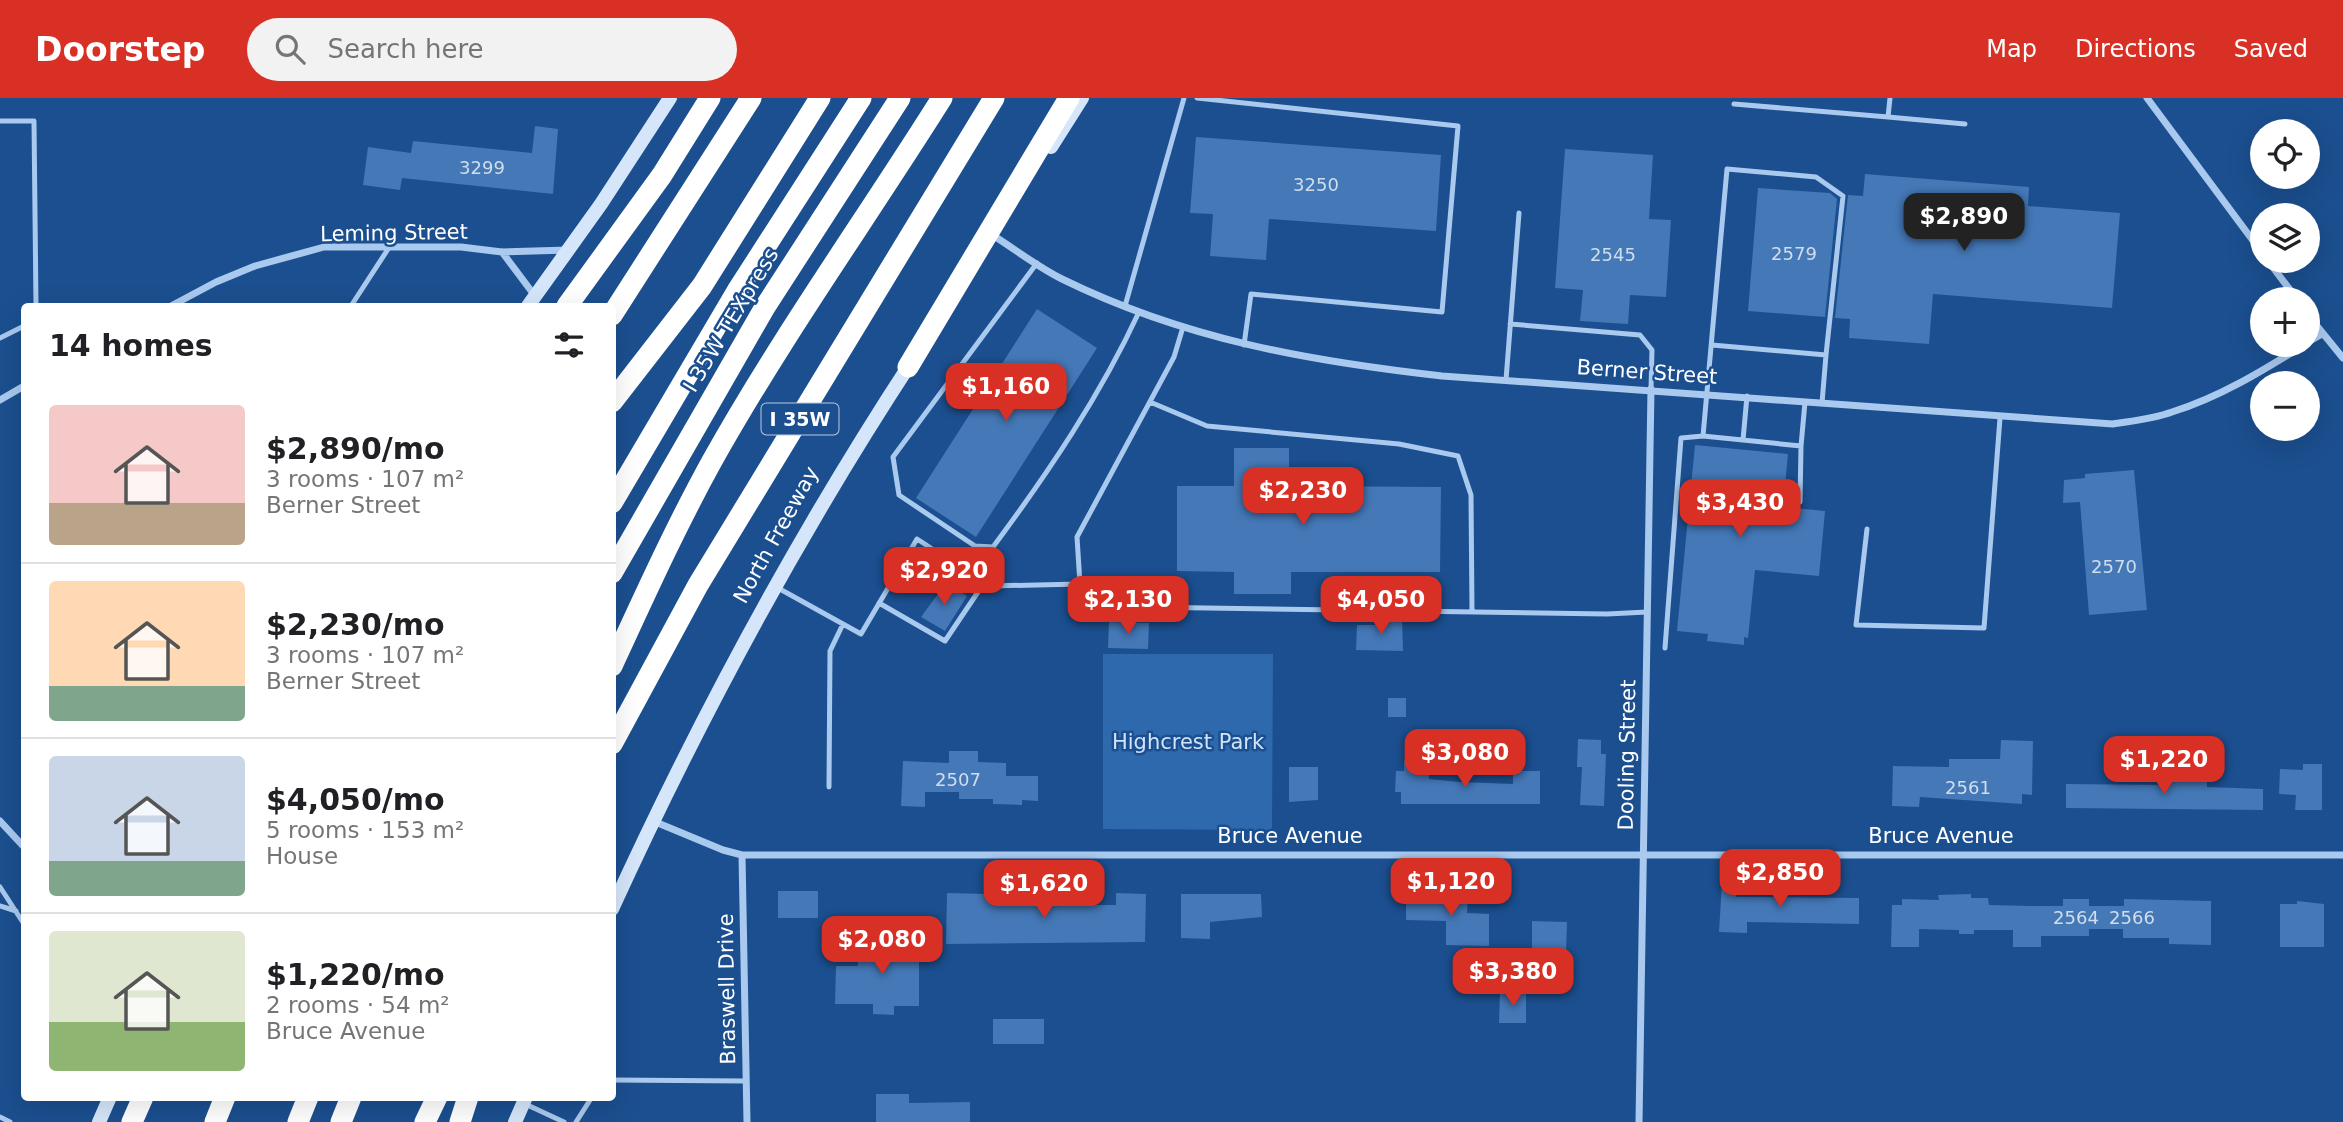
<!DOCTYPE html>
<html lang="en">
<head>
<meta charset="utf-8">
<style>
	body { margin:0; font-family:"DejaVu Sans",sans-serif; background:#f2f2f2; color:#202124; height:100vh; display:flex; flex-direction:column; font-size:26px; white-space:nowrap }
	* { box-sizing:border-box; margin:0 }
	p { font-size:23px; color:#757577 }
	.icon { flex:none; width:38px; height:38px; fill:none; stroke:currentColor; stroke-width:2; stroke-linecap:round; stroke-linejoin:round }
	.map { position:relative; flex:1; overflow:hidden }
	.panel { position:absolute; left:21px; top:205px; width:595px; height:798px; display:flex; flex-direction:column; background:#fff; border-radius:7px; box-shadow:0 7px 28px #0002 }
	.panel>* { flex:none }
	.fabs { position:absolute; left:2250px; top:21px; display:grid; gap:14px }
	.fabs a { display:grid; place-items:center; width:70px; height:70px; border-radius:50%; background:#fff; box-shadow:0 7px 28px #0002; font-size:35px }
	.price { position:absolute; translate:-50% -60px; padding:0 16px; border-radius:14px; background:#d93025; color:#fff; font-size:23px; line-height:46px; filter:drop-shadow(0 2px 4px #0008) }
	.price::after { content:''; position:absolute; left:50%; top:42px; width:21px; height:16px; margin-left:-10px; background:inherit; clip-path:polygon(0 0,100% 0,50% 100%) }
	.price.current { background:#222; color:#fff }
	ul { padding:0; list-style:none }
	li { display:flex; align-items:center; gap:21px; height:175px; padding:0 28px }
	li+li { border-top:2px solid #e0e0e0 }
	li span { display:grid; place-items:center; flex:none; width:196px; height:140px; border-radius:7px; color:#555 }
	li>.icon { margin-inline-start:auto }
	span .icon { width:84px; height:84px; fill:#fffc; stroke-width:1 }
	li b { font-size:30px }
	h2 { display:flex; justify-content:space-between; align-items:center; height:84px; padding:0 28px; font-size:30px }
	header { display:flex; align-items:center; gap:42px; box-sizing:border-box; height:98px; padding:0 35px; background:#d93025; color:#fff }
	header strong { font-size:33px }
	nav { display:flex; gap:38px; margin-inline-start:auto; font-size:24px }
	.search { width:490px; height:63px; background:#f2f2f2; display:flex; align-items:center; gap:18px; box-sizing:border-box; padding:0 24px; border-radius:38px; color:#757577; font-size:26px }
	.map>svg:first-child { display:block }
	.green { fill:#2e69ad }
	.building { fill:#4478b7 }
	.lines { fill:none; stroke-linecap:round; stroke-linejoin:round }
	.lane { stroke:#a9c9ee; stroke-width:5 }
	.street { stroke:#a9c9ee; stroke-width:7 }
	.secondary { stroke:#d6e6fa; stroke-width:14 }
	.highway { stroke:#fff; stroke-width:21 }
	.labels { text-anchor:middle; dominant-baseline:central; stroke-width:5; stroke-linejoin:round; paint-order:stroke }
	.number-label { font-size:18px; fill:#d0dded }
	.shield { fill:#1b4f8f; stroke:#bbcadd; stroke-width:2 }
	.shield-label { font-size:19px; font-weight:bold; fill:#fff }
	.street-label { font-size:21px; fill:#fff; stroke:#1b4f8f }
	.park-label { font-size:21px; fill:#cfe3fa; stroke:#1b4f8f }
</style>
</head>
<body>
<header>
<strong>Doorstep</strong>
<div class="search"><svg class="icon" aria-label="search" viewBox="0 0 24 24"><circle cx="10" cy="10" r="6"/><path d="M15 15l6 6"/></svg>Search here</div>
<nav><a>Map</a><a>Directions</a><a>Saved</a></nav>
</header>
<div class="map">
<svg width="2343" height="1024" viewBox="0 0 2343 1024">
	<rect width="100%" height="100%" fill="#1b4f8f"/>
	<!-- green -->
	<path class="green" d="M1103,556H1273L1272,732L1103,731Z"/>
	<!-- building -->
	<path class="building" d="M535,28L558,31L553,96L402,80L400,92L363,87L368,49L411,55L413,43L532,55Z
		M1196,39L1441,57L1436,133L1269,121L1266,162L1210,158L1213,116L1190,115Z
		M1565,51L1653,57L1649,121L1671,122L1666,199L1630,197L1628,226L1580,223L1583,192L1555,190Z
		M1865,76L2029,89L2028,108L2120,115L2112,210L1933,196L1929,246L1849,240L1850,221L1835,220L1848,97L1863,98Z
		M1758,90L1830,95L1837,101L1825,219L1748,213Z
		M1037,211L1097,250L976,439L916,400Z
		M1695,347L1788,356L1783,409L1825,413L1819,478L1755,472L1748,540L1744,539V547L1707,543L1708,536L1677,533Z
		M1234,350H1289V388L1441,389L1440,474H1291V496H1234V474L1177,473V388H1234Z
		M2134,372L2147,512L2089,517L2080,404L2063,405L2064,382L2085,380V376Z
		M946,485L967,498L945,533L921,519Z
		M1384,518L1402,519L1403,553L1356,552L1357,527H1383Z
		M1109,524L1149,525L1148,551L1108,550Z
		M1388,600H1406V619H1388Z
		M1578,641L1601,642V656H1606L1604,708L1580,707L1582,669H1577Z
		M2001,642L2033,643L2032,697L2022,696V706L1920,699L1919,709L1892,708L1893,668L1949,669V661H2000Z
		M949,653H978V664L1006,665V678H1038V703L1022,702V707L993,706V701H959V694H925V709L901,708L903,663L949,665Z
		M1404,663L1423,664V673H1429V681L1459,684L1513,686V673H1540V706H1401V694H1395L1396,673H1404Z
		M2303,666H2322V712H2295L2296,697L2279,696L2280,671L2303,672Z
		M1289,669H1318V702L1289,704Z
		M2164,678L2207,679V689L2263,691V712L2066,710V686L2164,687Z
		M1723,768L1736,769V799L1859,800V826L1747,824V835L1719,834Z
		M778,793H818V820H778Z
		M947,795L987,796V800L1020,801V796H1064V800H1082V807H1116V795L1146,796L1145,844L946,846Z
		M1181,796H1261L1262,819L1210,824V841L1181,840Z
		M1406,796L1468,798L1467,815L1489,816V848L1446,847V823L1406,822Z
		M1971,796V800H1988L1989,807L2032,808H2063V801H2089V808H2124V801L2211,803V847L2169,846V840H2123V831H2089V838H2041V849H2013V832H1974V836H1959V832L1919,831V849H1891L1892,807H1902V801L1939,802L1938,797Z
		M2297,803L2324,806V849H2280V806H2297Z
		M1532,823L1567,824L1566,855H1532Z
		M878,837L919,838V908H894V917L873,916V906H835L836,868H858V849H877Z
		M1500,894H1526V925H1499Z
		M993,921H1044V946H993Z
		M876,996H909V1005L970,1004V1024H876Z"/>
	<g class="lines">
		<!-- lane -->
		<path class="lane" d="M1197,0L1458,28L1442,214L1251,196L1244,247
			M1734,6L1888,19L1890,0
			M1888,19L1965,26
			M0,23H34L36,208
			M1037,165L893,359L899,397L975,448L993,449C1048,375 1100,298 1139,214
			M351,208L390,148
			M1125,208L1184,0
			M1510,226L1640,237L1652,252L1651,291
			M1183,229L1174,259L1077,439L1080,486L1141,509L1607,516L1647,514
			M0,240L24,228
			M1712,247L1826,257L1822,305
			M1506,282L1519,115
			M1150,304L1207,328L1399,346L1458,358L1471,397L1472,513
			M1743,342L1747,298
			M1801,348L1805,304
			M1800,404L1801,348L1703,338L1727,71L1816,79L1843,98L1826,257
			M1867,431L1856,527L1984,530L2000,320
			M778,490L861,536L917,441L989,488L1080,486
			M879,505L945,543L984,485
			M1665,550L1681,340L1703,338
			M829,689L830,553L843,526
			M0,789L24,826
			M0,808L16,813
			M612,982L746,983
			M523,1005L564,1024
			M0,1019L10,1024
			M576,1024L592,999"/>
		<!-- street -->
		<path class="street" d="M2147,0L2263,156
			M994,138C1016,152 1038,169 1062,181C1184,241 1308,263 1442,278L2113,326C2132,323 2153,321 2172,314C2220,299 2262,273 2304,247
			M502,154L535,198
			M2268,163L2297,201
			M171,208L216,184L255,168L324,149H461L502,154L568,152
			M2308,217L2343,260
			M2308,244L2322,236
			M0,302L24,288
			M0,723L24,749
			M653,723L723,752L742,757H2343
			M742,757L747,1024
			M1639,1024L1651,291"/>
		<!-- secondary -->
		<path class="secondary" d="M1051,49L1082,0
			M528,208L601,106L670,0
			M612,811C699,621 798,437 912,263
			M99,1024L110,999
			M515,1024L526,999"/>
		<!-- highway -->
		<path class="highway" d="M567,208L662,77L710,0
			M612,217L751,0
			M908,269L1069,0
			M612,304L702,188L820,0
			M612,405L737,193L861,0
			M612,475L765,209L900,0
			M612,568C644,499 675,430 712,363C782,238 866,121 942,0
			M612,646L698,487L994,0
			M132,1024L143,999
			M215,1024L225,999
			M298,1024L308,999
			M341,1024L351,999
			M425,1024L437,999
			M460,1024L468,999"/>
	</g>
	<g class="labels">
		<!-- number labels -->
		<g class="number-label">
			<text x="482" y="69">3299</text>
			<text x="1316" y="86">3250</text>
			<text x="1794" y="155">2579</text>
			<text x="1613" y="156">2545</text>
			<text x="2114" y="468">2570</text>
			<text x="958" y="681">2507</text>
			<text x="1968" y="689">2561</text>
			<text x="2076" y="819">2564</text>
			<text x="2132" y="819">2566</text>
		</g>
		<!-- shield labels -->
		<rect class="shield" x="761.5" y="305.5" width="77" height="31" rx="5"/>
		<g class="shield-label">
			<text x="800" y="321">I 35W</text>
		</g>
		<!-- street labels -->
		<g class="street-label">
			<text transform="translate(394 135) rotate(-1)">Leming Street</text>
			<text transform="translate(731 222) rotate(-59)">I 35W TEXpress</text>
			<text transform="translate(1647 274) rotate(4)">Berner Street</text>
			<text transform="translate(776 437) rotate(-61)">North Freeway</text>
			<text transform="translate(1627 657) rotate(-89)">Dooling Street</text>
			<text x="1290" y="738">Bruce Avenue</text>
			<text x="1941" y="738">Bruce Avenue</text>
			<text transform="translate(727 891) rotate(-91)">Braswell Drive</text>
		</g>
		<!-- park labels -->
		<g class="park-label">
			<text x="1188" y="644">Highcrest Park</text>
		</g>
	</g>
</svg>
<div class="fabs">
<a><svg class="icon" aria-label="locate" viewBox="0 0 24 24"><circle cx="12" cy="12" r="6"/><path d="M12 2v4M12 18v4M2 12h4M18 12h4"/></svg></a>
<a><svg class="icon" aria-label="layers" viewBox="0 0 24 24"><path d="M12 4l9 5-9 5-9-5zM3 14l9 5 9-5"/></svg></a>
<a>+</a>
<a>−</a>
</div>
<b class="price current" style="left:1964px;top:155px">$2,890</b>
<b class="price" style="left:1006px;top:325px">$1,160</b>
<b class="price" style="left:1303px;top:429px">$2,230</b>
<b class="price" style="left:1740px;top:441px">$3,430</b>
<b class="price" style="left:944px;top:509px">$2,920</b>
<b class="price" style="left:1128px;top:538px">$2,130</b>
<b class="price" style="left:1381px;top:538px">$4,050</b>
<b class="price" style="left:1465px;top:691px">$3,080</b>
<b class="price" style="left:2164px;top:698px">$1,220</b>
<b class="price" style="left:1780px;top:811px">$2,850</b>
<b class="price" style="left:1451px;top:820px">$1,120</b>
<b class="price" style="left:1044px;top:822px">$1,620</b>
<b class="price" style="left:882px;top:878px">$2,080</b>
<b class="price" style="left:1513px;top:910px">$3,380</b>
<section class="panel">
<h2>14 homes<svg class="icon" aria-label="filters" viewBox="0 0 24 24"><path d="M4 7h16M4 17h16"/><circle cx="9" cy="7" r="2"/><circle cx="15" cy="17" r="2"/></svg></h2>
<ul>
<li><span style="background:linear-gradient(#f6c9c9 70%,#b9a48a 0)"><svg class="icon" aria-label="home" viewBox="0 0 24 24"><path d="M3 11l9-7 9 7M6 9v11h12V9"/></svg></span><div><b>$2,890/mo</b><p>3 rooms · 107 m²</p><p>Berner Street</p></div></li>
<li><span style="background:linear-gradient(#ffd9b3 75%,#7fa58c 0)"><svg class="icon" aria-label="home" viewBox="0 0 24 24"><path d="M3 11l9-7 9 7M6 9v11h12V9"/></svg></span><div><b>$2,230/mo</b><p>3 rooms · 107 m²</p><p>Berner Street</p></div></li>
<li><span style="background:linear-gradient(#c9d6e8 75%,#7fa58c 0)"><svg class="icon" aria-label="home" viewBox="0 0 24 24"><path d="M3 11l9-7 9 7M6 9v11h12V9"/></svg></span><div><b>$4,050/mo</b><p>5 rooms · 153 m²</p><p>House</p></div></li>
<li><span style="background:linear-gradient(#dfe7d0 65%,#8fb573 0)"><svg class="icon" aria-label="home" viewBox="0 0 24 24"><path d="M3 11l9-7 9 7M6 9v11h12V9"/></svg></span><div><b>$1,220/mo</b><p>2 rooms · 54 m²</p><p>Bruce Avenue</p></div></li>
</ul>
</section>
</div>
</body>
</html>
